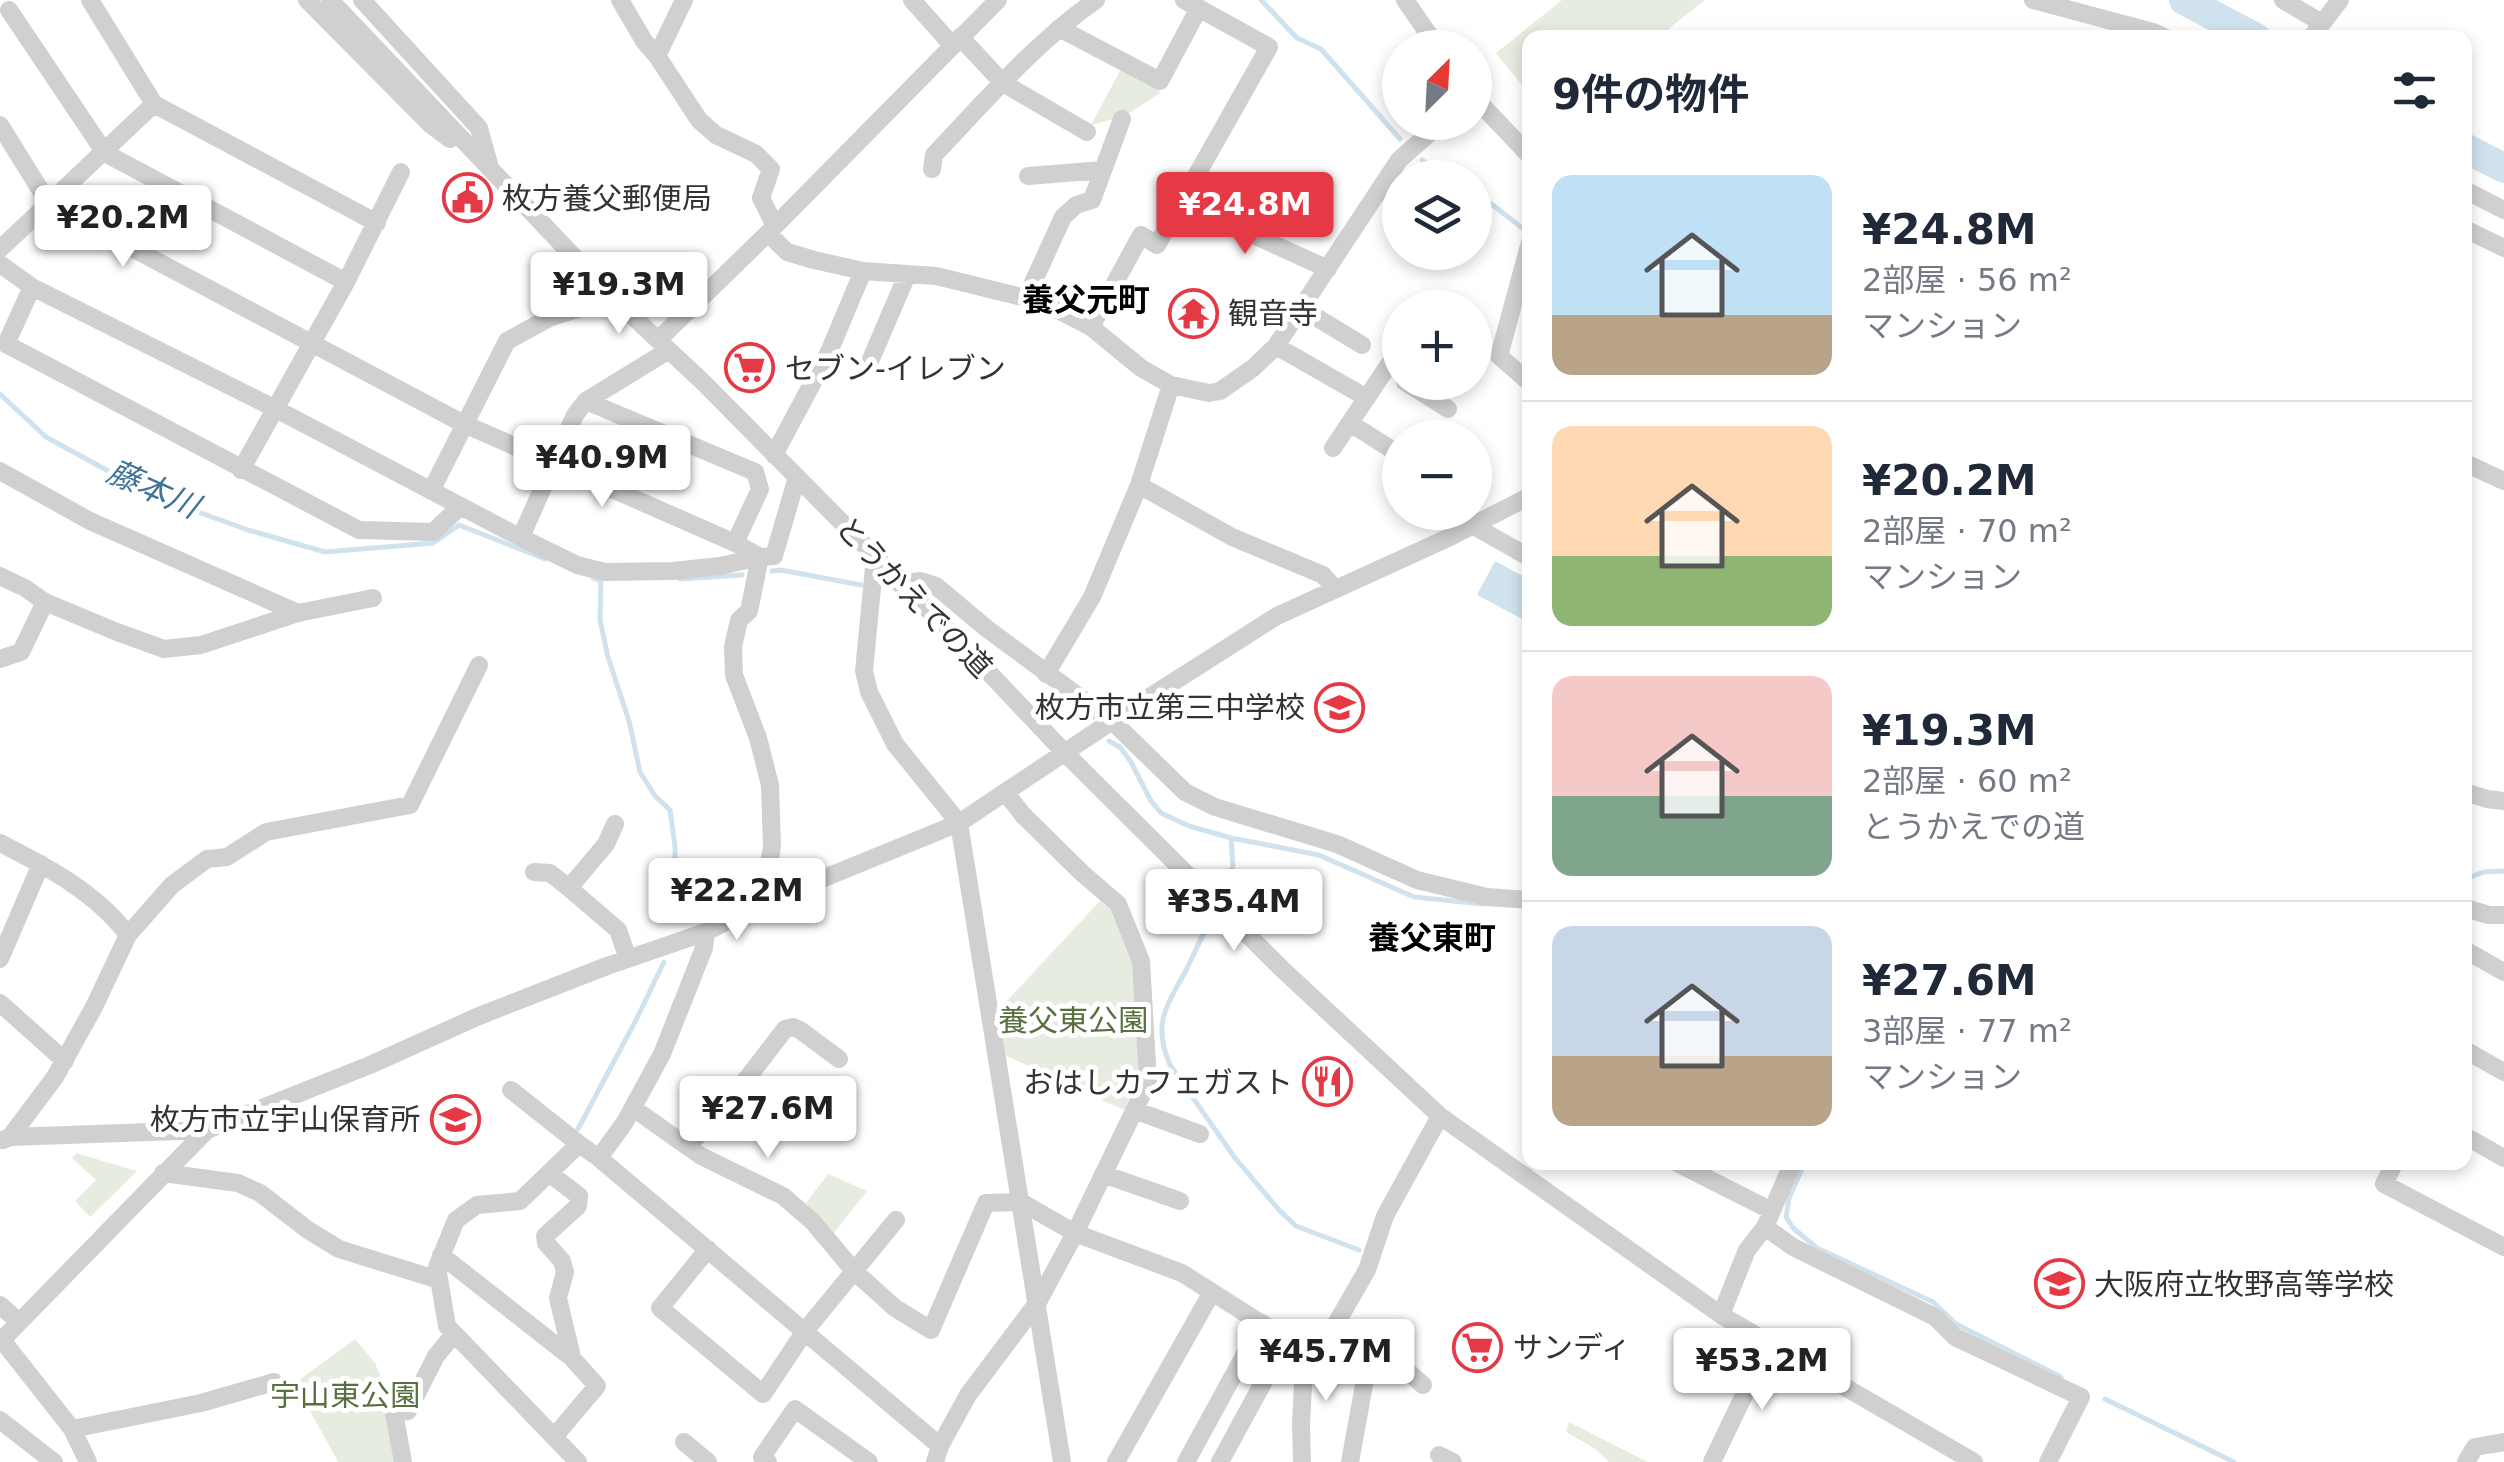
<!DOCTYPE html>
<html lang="ja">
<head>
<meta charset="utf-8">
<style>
	body { margin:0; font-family:"DejaVu Sans","Noto Sans JP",sans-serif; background:#f6f6f7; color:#1f2937; height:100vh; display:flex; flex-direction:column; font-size:38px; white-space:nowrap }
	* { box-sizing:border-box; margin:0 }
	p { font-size:32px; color:#747a83 }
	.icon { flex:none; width:55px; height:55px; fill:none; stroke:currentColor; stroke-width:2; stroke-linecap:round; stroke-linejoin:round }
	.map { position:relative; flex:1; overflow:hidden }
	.panel { position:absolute; left:1522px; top:30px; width:950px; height:1140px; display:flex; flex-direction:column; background:#fff; border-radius:20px; box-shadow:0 5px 15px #0003 }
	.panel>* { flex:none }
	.needle { width:65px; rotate:24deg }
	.buttons { position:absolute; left:1382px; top:30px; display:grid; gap:20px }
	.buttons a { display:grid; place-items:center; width:110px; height:110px; border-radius:50%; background:#fff; box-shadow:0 5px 15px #0003; font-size:50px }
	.price { position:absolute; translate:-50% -85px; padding:0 22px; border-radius:10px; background:#fff; color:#222; font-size:32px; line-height:65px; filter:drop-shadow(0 2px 5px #0008) }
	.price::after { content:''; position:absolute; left:50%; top:60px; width:30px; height:22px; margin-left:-15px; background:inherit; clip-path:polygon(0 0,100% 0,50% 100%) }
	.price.active { background:#e63946; color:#fff }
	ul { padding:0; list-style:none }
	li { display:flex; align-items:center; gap:30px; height:250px; padding:0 30px }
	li+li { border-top:2px solid #e0e1e3 }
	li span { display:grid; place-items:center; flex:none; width:280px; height:200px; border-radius:20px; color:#555 }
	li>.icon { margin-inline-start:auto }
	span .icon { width:120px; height:120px; fill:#fffc; stroke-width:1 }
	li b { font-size:42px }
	h2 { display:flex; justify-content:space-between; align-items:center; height:120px; padding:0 30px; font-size:42px }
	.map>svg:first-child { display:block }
	.green { fill:#e6ecdf }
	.water { fill:#cfe2ee }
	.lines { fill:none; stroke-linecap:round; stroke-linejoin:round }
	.stream { stroke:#cfe2ee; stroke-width:5 }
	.river { stroke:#cfe2ee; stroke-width:30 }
	.minor { stroke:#d0d0d0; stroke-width:18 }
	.labels { text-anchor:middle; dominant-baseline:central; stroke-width:10; stroke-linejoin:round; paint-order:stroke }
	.poi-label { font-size:30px; fill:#333; stroke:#fff; text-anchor:start }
	.street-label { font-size:30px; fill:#333; stroke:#fff }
	.park-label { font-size:30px; fill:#56703f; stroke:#fff }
	.neighbourhood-label { font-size:32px; font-weight:bold; fill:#000; stroke:#fff }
	.water-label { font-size:32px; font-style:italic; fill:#3f7597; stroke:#fff }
</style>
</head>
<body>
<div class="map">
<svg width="2504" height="1462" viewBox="0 0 2504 1462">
	<rect width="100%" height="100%" fill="#fff"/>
	<!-- green -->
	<path class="green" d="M1562,0H1705L1658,37L1530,38V95L1496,53Z
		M1122,67L1155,83L1160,93L1125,116L1091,125Z
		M1100,901L1110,909L1133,963L1139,1076L1124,1110L996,1051L991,1018Z
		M76,1153L137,1171L90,1217L75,1201L96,1180L72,1158Z
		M828,1174L867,1191L833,1234L806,1203Z
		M355,1339L375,1363L380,1375L398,1462H338L295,1383Z
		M1569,1422L1648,1462H1609L1594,1448L1566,1432Z"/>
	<!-- water -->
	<path class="water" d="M1495,561L1530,580V623L1477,595Z"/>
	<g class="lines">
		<!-- stream -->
		<path class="stream" d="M1261,0L1297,38L1321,49L1400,139
			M1422,160L1446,178
			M1475,195L1494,206L1530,234
			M0,394L46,437L154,496L248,530L325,552L433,543L459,525L545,559
			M772,571L781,570L861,585
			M593,578L601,581L600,620L608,657L629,721L640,772L655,796L670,810L675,846V892
			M680,579L742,575
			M1109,741L1120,747L1131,762L1151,801L1161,813L1189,826L1231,838L1319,855L1414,897L1483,904
			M2465,879L2484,872L2504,871
			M1226,881L1233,866L1231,838
			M1206,929C1198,944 1192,959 1184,974C1165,1008 1153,1025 1170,1065L1235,1158L1279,1210L1296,1226L1359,1250
			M578,1129L636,1020L664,962
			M1805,1162L1789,1198L1786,1217L1793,1228L1817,1248L1933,1302L1956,1324L2061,1377
			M2105,1399L2234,1462"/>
		<!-- river -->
		<path class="river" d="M2184,0L2256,38
			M2465,148L2504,168"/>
		<!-- minor -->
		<path class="minor" d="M90,0L154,104L377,223
			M307,0L430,124L450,139
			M330,0L613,298L704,383L960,642L1065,753L1282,969L1440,1116L1721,1315L1974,1462
			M362,0L479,128L489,164
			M620,0L644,41L657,56L699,120L716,135L756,154L771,169L761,198L775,226
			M912,0L952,45
			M1405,0L1438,48
			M2033,0L2153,32L2166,38
			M2283,0L2322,23
			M9,10L105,153L346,282
			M1059,28L1160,81L1199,8
			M960,37L1003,83L1087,132
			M2311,38L2340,0
			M657,56L684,0
			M1475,98L1530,156
			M0,125L49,204L464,424L735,543L760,557
			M932,169L934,155C985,101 1035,43 1096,0
			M1028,176L1103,170
			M2465,190L2504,210
			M1181,202L1328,269
			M2465,229L2504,248
			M768,233L787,252L814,260L863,271L936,276L1026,298L1060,311L1091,327L1141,368L1171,385L1209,393L1220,391L1253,368L1276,346L1399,160L1442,122
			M1530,242L1499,356L1530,383
			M0,249L154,104
			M0,264L32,287L6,344L359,530L433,532L461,506
			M32,287L274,408L508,531L577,565L605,572L673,571L720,566L760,557
			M1026,298L1063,217L1076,205L1092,200L1122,119
			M1301,308L1362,345
			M1091,327L1141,235L1157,245L1269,47L1184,0
			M658,340L768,233L998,0
			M1276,346L1367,398
			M871,359L907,275
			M1405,382L1448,409
			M586,401L755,472L760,489L735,543
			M1350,423L1397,453
			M1333,448L1396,354
			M774,455L829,352L863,271
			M2465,463L2504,481
			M241,470L346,282L401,172
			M0,471L90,521L298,613
			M1139,485L1232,537L1323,575L1335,589
			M431,491L507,341L549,318L613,298
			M1474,526L1530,558
			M521,537L575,415L586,401L669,350
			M875,557L864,671L869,692L895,744L959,823L1062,1462
			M0,576L25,588L45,602L117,632L164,649L201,645L298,613L373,598
			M900,584L921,581L936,586L986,628L1112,721L1185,792L1215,807L1337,844L1417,880L1487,897L1530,900
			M0,659L21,652L45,602
			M1046,674L1092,597L1139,485L1171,385
			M2465,792L2487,799L2504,801
			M615,824L606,844L569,888L618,930L628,959
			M0,843C47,867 96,892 128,935L94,1007L55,1077L10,1137
			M534,872L550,873L569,888
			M763,903L772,846L770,785L758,738L734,675L733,647L739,620L749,611L760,557L774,556L797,477
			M2465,908L2489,915H2504
			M128,935L172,885L207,859L227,857L266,832L410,805L479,665
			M2465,950L2504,972
			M0,959L41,864
			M0,1003L65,1061
			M2465,1050L2504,1072
			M746,1079L803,1125
			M511,1090L579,1144
			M633,1108L701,1156L783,1196L813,1222L854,1271L895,1308L931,1330L986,1203L1021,1202L1075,1233L1182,1273L1259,1322L1305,1346L1330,1334L1367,1270L1385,1216L1440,1116
			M1134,1110L1200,1134
			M2465,1136L2504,1158
			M3,1140L10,1137L207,1130
			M688,1146L726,1106L785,1029L793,1027L800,1030L839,1059
			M599,1158L625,1122L662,1054L704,948L706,932
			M1675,1162L1772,1211
			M2395,1162L2384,1184L2504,1247
			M163,1173L238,1183L260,1193L308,1230L339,1249L439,1280
			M549,1173L579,1196L578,1206L545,1236L546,1243L562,1261L565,1272L558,1298L572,1357
			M1103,1174L1180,1201
			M1765,1227L1793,1247L1935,1317L1955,1337L2081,1397L2048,1462
			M708,1249L660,1308L763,1394L805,1331L896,1220
			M441,1255L572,1358L597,1386L554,1437
			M0,1305L19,1322
			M1721,1315L1747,1250L1765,1227L1793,1162
			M1330,1334L1406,1370L1423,1385
			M2,1340L72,1429L88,1462
			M0,1342L207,1130L370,1065L479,1016L607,966L706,932L763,903L959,823L1112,721L1277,616L1450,537L1530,496
			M0,1420L54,1462
			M72,1429L201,1403L274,1382
			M684,1442L708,1462
			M1439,1455L1453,1462
			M403,1462L394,1413L408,1411L436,1356L454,1334
			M578,1462L447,1326L437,1267L456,1220L477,1205L520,1201L579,1144L599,1158L940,1446
			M768,1462L762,1457L795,1409L869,1462
			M935,1462L940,1446L968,1395L1038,1302L1075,1233L1148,1082L1141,961L1118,904L1082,873L1023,815L1005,792
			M1116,1462L1212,1292
			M1186,1462L1262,1323
			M1220,1462L1288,1337
			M1302,1462L1301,1424L1305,1346
			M1350,1462L1370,1352
			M1712,1462L1769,1343
			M2466,1462L2475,1447L2504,1442"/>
	</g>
	<!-- icons -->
	<defs>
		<symbol id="civic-ring" viewBox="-11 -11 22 22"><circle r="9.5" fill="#fff" stroke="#e63946" stroke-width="1.5"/><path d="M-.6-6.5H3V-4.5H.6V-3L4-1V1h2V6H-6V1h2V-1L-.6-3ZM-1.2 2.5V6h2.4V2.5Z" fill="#e63946"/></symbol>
		<symbol id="temple-ring" viewBox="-11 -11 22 22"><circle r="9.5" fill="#fff" stroke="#e63946" stroke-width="1.5"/><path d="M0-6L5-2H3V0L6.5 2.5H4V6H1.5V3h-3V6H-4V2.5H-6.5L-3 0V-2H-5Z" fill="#e63946"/></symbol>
		<symbol id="supermarket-ring" viewBox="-11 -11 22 22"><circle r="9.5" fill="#fff" stroke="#e63946" stroke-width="1.5"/><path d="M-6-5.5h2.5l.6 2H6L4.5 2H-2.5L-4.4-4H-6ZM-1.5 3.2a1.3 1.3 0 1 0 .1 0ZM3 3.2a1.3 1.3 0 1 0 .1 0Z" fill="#e63946"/></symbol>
		<symbol id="school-ring" viewBox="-11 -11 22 22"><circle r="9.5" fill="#fff" stroke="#e63946" stroke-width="1.5"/><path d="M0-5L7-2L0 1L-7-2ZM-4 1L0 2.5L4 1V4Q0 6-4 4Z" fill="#e63946"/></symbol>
		<symbol id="restaurant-ring" viewBox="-11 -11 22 22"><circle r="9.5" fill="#fff" stroke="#e63946" stroke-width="1.5"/><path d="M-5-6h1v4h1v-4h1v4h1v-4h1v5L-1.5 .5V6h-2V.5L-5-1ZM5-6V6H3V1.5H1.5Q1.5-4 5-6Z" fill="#e63946"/></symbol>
	</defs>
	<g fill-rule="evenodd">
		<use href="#civic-ring" x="440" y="170" width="55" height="55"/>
		<use href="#temple-ring" x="1166" y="286" width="55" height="55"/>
		<use href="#supermarket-ring" x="722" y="340" width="55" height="55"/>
		<use href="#school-ring" x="1312" y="680" width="55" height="55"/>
		<use href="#restaurant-ring" x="1300" y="1054" width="55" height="55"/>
		<use href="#school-ring" x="428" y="1092" width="55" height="55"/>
		<use href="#school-ring" x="2032" y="1256" width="55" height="55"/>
		<use href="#supermarket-ring" x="1450" y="1320" width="55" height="55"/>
	</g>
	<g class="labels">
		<!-- poi labels -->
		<g class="poi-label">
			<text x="502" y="198">枚方養父郵便局</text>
			<text x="1228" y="313">観音寺</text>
			<text x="785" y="368">セブン-イレブン</text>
			<text x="1305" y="707" text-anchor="end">枚方市立第三中学校</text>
			<text x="1293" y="1082" text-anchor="end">おはしカフェガスト</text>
			<text x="420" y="1119" text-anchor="end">枚方市立宇山保育所</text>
			<text x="2094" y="1284">大阪府立牧野高等学校</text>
			<text x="1513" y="1347">サンディ</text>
		</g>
		<!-- street labels -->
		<g class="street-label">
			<text transform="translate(914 597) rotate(46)">とうかえでの道</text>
		</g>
		<!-- park labels -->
		<g class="park-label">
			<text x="1073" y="1020">養父東公園</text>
			<text x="345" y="1395">宇山東公園</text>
		</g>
		<!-- neighbourhood labels -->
		<g class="neighbourhood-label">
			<text x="1086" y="300">養父元町</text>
			<text x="1432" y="938">養父東町</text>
		</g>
		<!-- water labels -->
		<g class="water-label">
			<text transform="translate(153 489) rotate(24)">藤本川</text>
		</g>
	</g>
</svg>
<div class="buttons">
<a><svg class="needle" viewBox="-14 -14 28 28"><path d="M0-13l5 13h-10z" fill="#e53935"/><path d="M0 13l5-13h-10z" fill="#747a83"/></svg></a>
<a><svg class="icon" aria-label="layers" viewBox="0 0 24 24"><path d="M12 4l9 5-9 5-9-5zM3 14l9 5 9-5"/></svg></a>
<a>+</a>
<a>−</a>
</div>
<b class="price active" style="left:1245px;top:257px">¥24.8M</b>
<b class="price" style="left:123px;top:270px">¥20.2M</b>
<b class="price" style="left:619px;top:337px">¥19.3M</b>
<b class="price" style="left:602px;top:510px">¥40.9M</b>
<b class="price" style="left:737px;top:943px">¥22.2M</b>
<b class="price" style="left:1234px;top:954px">¥35.4M</b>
<b class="price" style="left:768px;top:1161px">¥27.6M</b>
<b class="price" style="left:1326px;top:1404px">¥45.7M</b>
<b class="price" style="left:1762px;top:1413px">¥53.2M</b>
<section class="panel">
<h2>9件の物件<svg class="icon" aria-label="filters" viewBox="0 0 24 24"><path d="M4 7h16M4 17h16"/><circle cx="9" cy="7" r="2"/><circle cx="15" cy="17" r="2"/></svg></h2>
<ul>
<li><span style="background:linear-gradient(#bfe0f5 70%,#b9a48a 0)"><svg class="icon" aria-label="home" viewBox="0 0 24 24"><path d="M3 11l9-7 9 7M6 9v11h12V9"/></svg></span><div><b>¥24.8M</b><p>2部屋 · 56 m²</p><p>マンション</p></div></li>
<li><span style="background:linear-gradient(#ffd9b3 65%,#8fb573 0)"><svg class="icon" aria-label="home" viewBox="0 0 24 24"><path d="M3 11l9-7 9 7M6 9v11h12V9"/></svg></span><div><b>¥20.2M</b><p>2部屋 · 70 m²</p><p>マンション</p></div></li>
<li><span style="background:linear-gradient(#f6c9c9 60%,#7fa58c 0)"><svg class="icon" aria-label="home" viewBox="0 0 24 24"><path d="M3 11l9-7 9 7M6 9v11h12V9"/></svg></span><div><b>¥19.3M</b><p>2部屋 · 60 m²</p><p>とうかえでの道</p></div></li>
<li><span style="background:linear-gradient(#c9d6e8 65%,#b9a48a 0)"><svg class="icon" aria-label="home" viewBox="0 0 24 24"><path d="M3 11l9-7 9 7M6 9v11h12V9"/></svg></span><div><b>¥27.6M</b><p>3部屋 · 77 m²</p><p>マンション</p></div></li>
</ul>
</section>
</div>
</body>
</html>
